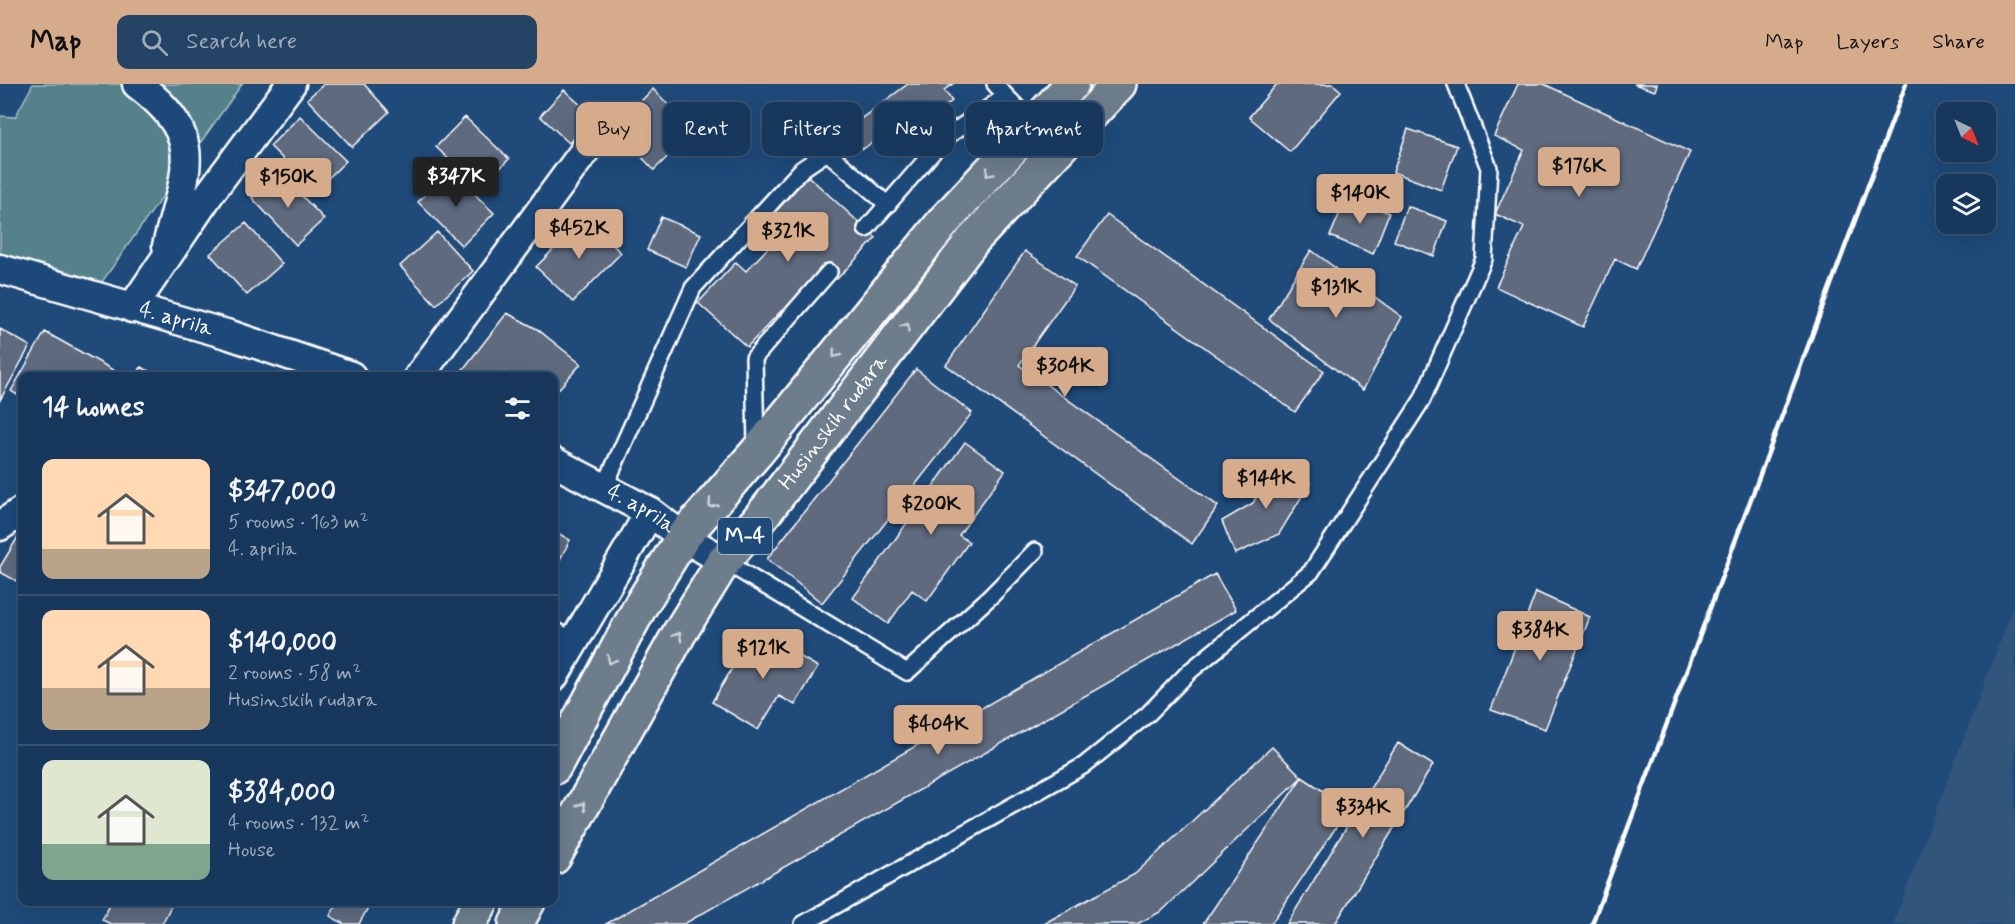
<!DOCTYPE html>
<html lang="en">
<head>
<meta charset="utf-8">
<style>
	body { margin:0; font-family:Mynerve,sans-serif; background:#244365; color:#f1f3f6; height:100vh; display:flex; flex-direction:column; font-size:22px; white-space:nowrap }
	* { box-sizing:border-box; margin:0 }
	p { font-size:20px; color:#9eacbb }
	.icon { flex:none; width:33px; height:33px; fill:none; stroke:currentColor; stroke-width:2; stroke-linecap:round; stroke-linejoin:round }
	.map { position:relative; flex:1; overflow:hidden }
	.panel { position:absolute; left:18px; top:288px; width:540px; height:534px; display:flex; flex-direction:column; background:#17385c; border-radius:12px; box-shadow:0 6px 24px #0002,0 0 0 2px #365272 }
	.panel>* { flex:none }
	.banner { position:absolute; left:576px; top:18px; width:570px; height:54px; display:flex; gap:12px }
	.needle { width:39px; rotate:137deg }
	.controls { position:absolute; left:1936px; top:18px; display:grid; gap:12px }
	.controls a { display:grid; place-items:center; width:60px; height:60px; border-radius:12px; background:#17385c; box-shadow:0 6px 24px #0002,0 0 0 2px #365272; font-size:30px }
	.price { position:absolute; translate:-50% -51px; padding:0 14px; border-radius:6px; background:#d6ab8b; color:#111; font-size:20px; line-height:39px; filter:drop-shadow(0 2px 3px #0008) }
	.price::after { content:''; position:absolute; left:50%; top:36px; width:18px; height:14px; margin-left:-9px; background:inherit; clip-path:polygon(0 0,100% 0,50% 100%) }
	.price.on { background:#222; color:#fff }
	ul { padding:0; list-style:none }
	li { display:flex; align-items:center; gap:18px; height:150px; padding:0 24px }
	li+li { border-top:2px solid #365272 }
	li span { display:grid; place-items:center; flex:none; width:168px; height:120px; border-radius:12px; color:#555 }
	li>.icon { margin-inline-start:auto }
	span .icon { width:72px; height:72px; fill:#fffc; stroke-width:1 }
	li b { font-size:26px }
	h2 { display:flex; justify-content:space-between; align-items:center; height:72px; padding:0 24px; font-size:26px }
	.pill { padding:0 21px; border-radius:12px; background:#17385c; box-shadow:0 6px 24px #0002,0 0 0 2px #365272; font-size:21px; line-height:54px }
	.pill.on { background:#d6ab8b; color:#111 }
	header { display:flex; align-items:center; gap:36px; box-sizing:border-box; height:84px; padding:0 30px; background:#d6ab8b; color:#111 }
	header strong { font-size:28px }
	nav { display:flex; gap:33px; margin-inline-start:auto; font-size:21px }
	.search { width:420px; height:54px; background:#244365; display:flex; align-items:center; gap:15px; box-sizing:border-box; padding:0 21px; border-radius:12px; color:#9eacbb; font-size:22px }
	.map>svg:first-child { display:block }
	.built { fill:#32547c }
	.green { fill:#54818a; stroke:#aac0c4; stroke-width:1.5 }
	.building { fill:#5f6b7f; stroke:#fff; stroke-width:1.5 }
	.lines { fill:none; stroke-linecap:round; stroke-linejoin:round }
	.service-casing { stroke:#fff; stroke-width:20 }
	.minor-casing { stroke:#fff; stroke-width:33 }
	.primary-casing { stroke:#fff; stroke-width:38 }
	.service { stroke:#1f4a7a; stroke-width:15 }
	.minor { stroke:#1f4a7a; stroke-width:28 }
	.primary { stroke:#6d7d8c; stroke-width:33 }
	.rail { stroke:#fff; stroke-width:4.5 }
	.oneway { stroke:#ccd2d7 }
	.labels { text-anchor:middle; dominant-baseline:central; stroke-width:5; stroke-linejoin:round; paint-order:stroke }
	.shield { fill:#1f4a7a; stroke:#bcc9d7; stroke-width:1.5 }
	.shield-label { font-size:21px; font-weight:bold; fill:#fff }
	.street-label { font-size:22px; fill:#fff; stroke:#1f4a7a }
</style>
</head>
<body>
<header>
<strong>Map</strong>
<div class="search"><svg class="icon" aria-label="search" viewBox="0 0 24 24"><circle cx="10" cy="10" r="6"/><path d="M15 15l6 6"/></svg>Search here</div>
<nav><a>Map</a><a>Layers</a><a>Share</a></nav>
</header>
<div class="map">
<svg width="2015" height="840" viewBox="0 0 2015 840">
	<rect width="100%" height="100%" fill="#1f4a7a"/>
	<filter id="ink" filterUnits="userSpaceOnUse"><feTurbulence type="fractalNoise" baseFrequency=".0167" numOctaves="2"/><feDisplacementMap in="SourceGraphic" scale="12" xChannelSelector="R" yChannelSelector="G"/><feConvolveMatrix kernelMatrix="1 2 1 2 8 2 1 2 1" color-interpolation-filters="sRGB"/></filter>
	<g filter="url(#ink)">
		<!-- built -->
		<path class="built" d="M2015,518V840H1893Z"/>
		<!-- green -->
		<path class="green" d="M33,0H242L92,212L0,193V32L15,33Z"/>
		<!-- building -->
		<path class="building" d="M324,0H364L389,28L352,63L307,15Z
			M908,0H953L944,6L952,17L899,56L891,45L863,65L847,45Z
			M1277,0H1333L1341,7L1290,68L1249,33Z
			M1518,0H1544L1690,68L1636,185L1615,175L1583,243L1496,203L1524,143L1495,130L1524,66L1494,52Z
			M1634,0H1657L1655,7Z
			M653,5L694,47L654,86L614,44Z
			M564,6L593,32L569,59L540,32Z
			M300,32L346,77L315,107L270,62Z
			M465,33L509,75L480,105L436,63Z
			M1408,45L1457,62L1441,106L1393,88Z
			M450,86L494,129L462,162L418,118Z
			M279,88L324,135L296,161L252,114Z
			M808,92L876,154L837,195L827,186L787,230L782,226L747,263L698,219L736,178L746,187L782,149L768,136Z
			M1347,112L1389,129L1373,170L1330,152Z
			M1407,122L1447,137L1434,172L1394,157Z
			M1107,131L1324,287L1295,328L1077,172Z
			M585,133L621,169L573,218L536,183Z
			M661,133L701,150L686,183L647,166Z
			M246,139L282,180L247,211L210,170Z
			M437,148L473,187L436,221L400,182Z
			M1311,166L1402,233L1363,306L1269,235Z
			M1025,167L1075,202L1019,281L1218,422L1192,460L946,281Z
			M507,229L537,245L581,280L554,310V292H510L505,289L501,292H470L461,288Z
			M0,245L30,262L0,316Z
			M45,248L124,292H22V314L11,307Z
			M141,283L159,292H136Z
			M916,285L972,329L822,519L767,475Z
			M965,358L1005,387L959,451L969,458L927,517L912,506L888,540L853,514Z
			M1276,379L1310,399L1279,450L1235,470L1222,437L1253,419Z
			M22,446V500L0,488V483Z
			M554,447L570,456L554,487Z
			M1215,490L1236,526L684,840H606Z
			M1536,508L1590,533L1545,645L1491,626Z
			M755,546L818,583L795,621L779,612L758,646L712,618Z
			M1398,659L1433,681L1335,840H1287Z
			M1272,663L1302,693L1162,827L1137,840H1043L1135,790Z
			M1302,693L1349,724L1271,840H1203Z
			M111,818H173L162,840H111L102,836Z
			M338,818H371L359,840H344L330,832Z"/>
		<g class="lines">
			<defs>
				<path id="service" d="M995,0L1006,12
					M866,145L946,53L1006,12L1034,41
					M756,362L754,274L829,188
					M605,402L693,204L802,85L827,68L888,121
					M724,477L907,588L991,512L1035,467
					M554,546L575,557
					M803,840L1083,682L1148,630L1190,587L1311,488L1422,316L1484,175L1489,84L1456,0"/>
				<g id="minor">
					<path d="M137,0C209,54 185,87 167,162"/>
					<path id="s1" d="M0,185L230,251L351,292"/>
					<path d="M132,224L210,109L291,0"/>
					<path d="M419,292L600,46"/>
					<path id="s2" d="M554,378L650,428L683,453L724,477"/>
					<path d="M0,442L22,427"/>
					<path d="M554,592L650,428"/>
				</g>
				<g id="primary">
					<path d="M554,683L641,521L683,453L757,368L946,135L1072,0"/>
					<path id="s3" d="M554,773L680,548L724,477L769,423L973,156L1119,0"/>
					<path d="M469,840L481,818"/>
					<path d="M516,840L528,818"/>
				</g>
			</defs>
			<!-- service casing -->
			<use href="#service" class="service-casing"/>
			<!-- minor casing -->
			<use href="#minor" class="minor-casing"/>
			<!-- primary casing -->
			<use href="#primary" class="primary-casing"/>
			<!-- service -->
			<use href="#service" class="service"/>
			<!-- minor -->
			<use href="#minor" class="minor"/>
			<!-- primary -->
			<use href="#primary" class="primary"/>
			<!-- rail -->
			<path class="rail" d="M1592,840L1906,0"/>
		</g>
		<!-- one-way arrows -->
		<defs><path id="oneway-chevron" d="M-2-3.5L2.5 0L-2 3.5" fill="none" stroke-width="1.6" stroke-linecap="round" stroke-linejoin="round" transform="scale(1.5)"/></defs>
		<g class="oneway">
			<use href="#oneway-chevron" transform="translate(989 89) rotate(133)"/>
			<use href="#oneway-chevron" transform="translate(906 243) rotate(-53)"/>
			<use href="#oneway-chevron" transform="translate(836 270) rotate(129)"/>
			<use href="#oneway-chevron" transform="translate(712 420) rotate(131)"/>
			<use href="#oneway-chevron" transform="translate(678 552) rotate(-60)"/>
			<use href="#oneway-chevron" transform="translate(611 576) rotate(118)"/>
			<use href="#oneway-chevron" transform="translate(582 722) rotate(-61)"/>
		</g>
	</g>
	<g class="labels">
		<!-- shield labels -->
		<rect class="shield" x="718" y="434" width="54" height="36" rx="4.5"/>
		<g class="shield-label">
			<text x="745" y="452">M-4</text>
		</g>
		<!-- street labels -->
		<g class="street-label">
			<text stroke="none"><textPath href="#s1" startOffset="183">4. aprila</textPath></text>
			<text stroke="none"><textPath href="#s3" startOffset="518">Husinskih rudara</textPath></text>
			<text stroke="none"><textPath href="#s2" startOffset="99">4. aprila</textPath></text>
		</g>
	</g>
</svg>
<div class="controls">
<a><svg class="needle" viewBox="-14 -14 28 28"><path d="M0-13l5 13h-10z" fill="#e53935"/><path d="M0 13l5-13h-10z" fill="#9eacbb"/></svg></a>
<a><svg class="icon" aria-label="layers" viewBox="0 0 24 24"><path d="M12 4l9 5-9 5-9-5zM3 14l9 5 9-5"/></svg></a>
</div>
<b class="price" style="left:1579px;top:114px">$176K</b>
<b class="price on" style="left:456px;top:124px">$347K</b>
<b class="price" style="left:288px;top:125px">$150K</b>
<b class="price" style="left:1360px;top:141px">$140K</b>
<b class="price" style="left:579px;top:176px">$452K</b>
<b class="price" style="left:788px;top:179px">$321K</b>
<b class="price" style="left:1336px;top:235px">$131K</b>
<b class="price" style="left:1065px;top:314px">$304K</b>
<b class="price" style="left:1266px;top:426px">$144K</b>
<b class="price" style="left:931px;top:452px">$200K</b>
<b class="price" style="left:1540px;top:578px">$384K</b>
<b class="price" style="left:763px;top:596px">$121K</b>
<b class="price" style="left:938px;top:672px">$404K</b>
<b class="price" style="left:1363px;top:755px">$334K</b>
<div class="banner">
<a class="pill on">Buy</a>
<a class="pill">Rent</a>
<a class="pill">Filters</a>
<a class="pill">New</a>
<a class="pill">Apartment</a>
</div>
<section class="panel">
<h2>14 homes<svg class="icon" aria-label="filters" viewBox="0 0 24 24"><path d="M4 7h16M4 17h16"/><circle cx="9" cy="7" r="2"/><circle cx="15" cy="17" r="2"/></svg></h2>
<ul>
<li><span style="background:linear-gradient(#ffd9b3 75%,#b9a48a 0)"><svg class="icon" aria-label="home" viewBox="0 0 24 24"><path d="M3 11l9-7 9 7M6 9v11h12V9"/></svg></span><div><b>$347,000</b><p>5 rooms · 163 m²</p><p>4. aprila</p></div></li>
<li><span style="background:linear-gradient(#ffd9b3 65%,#b9a48a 0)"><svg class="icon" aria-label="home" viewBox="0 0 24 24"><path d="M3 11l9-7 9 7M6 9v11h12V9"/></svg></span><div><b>$140,000</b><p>2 rooms · 58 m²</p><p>Husinskih rudara</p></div></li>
<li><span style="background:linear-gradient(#dfe7d0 70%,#7fa58c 0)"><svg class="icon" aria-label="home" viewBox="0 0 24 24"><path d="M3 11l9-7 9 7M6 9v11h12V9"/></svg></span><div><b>$384,000</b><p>4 rooms · 132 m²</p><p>House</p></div></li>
</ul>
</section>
</div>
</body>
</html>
